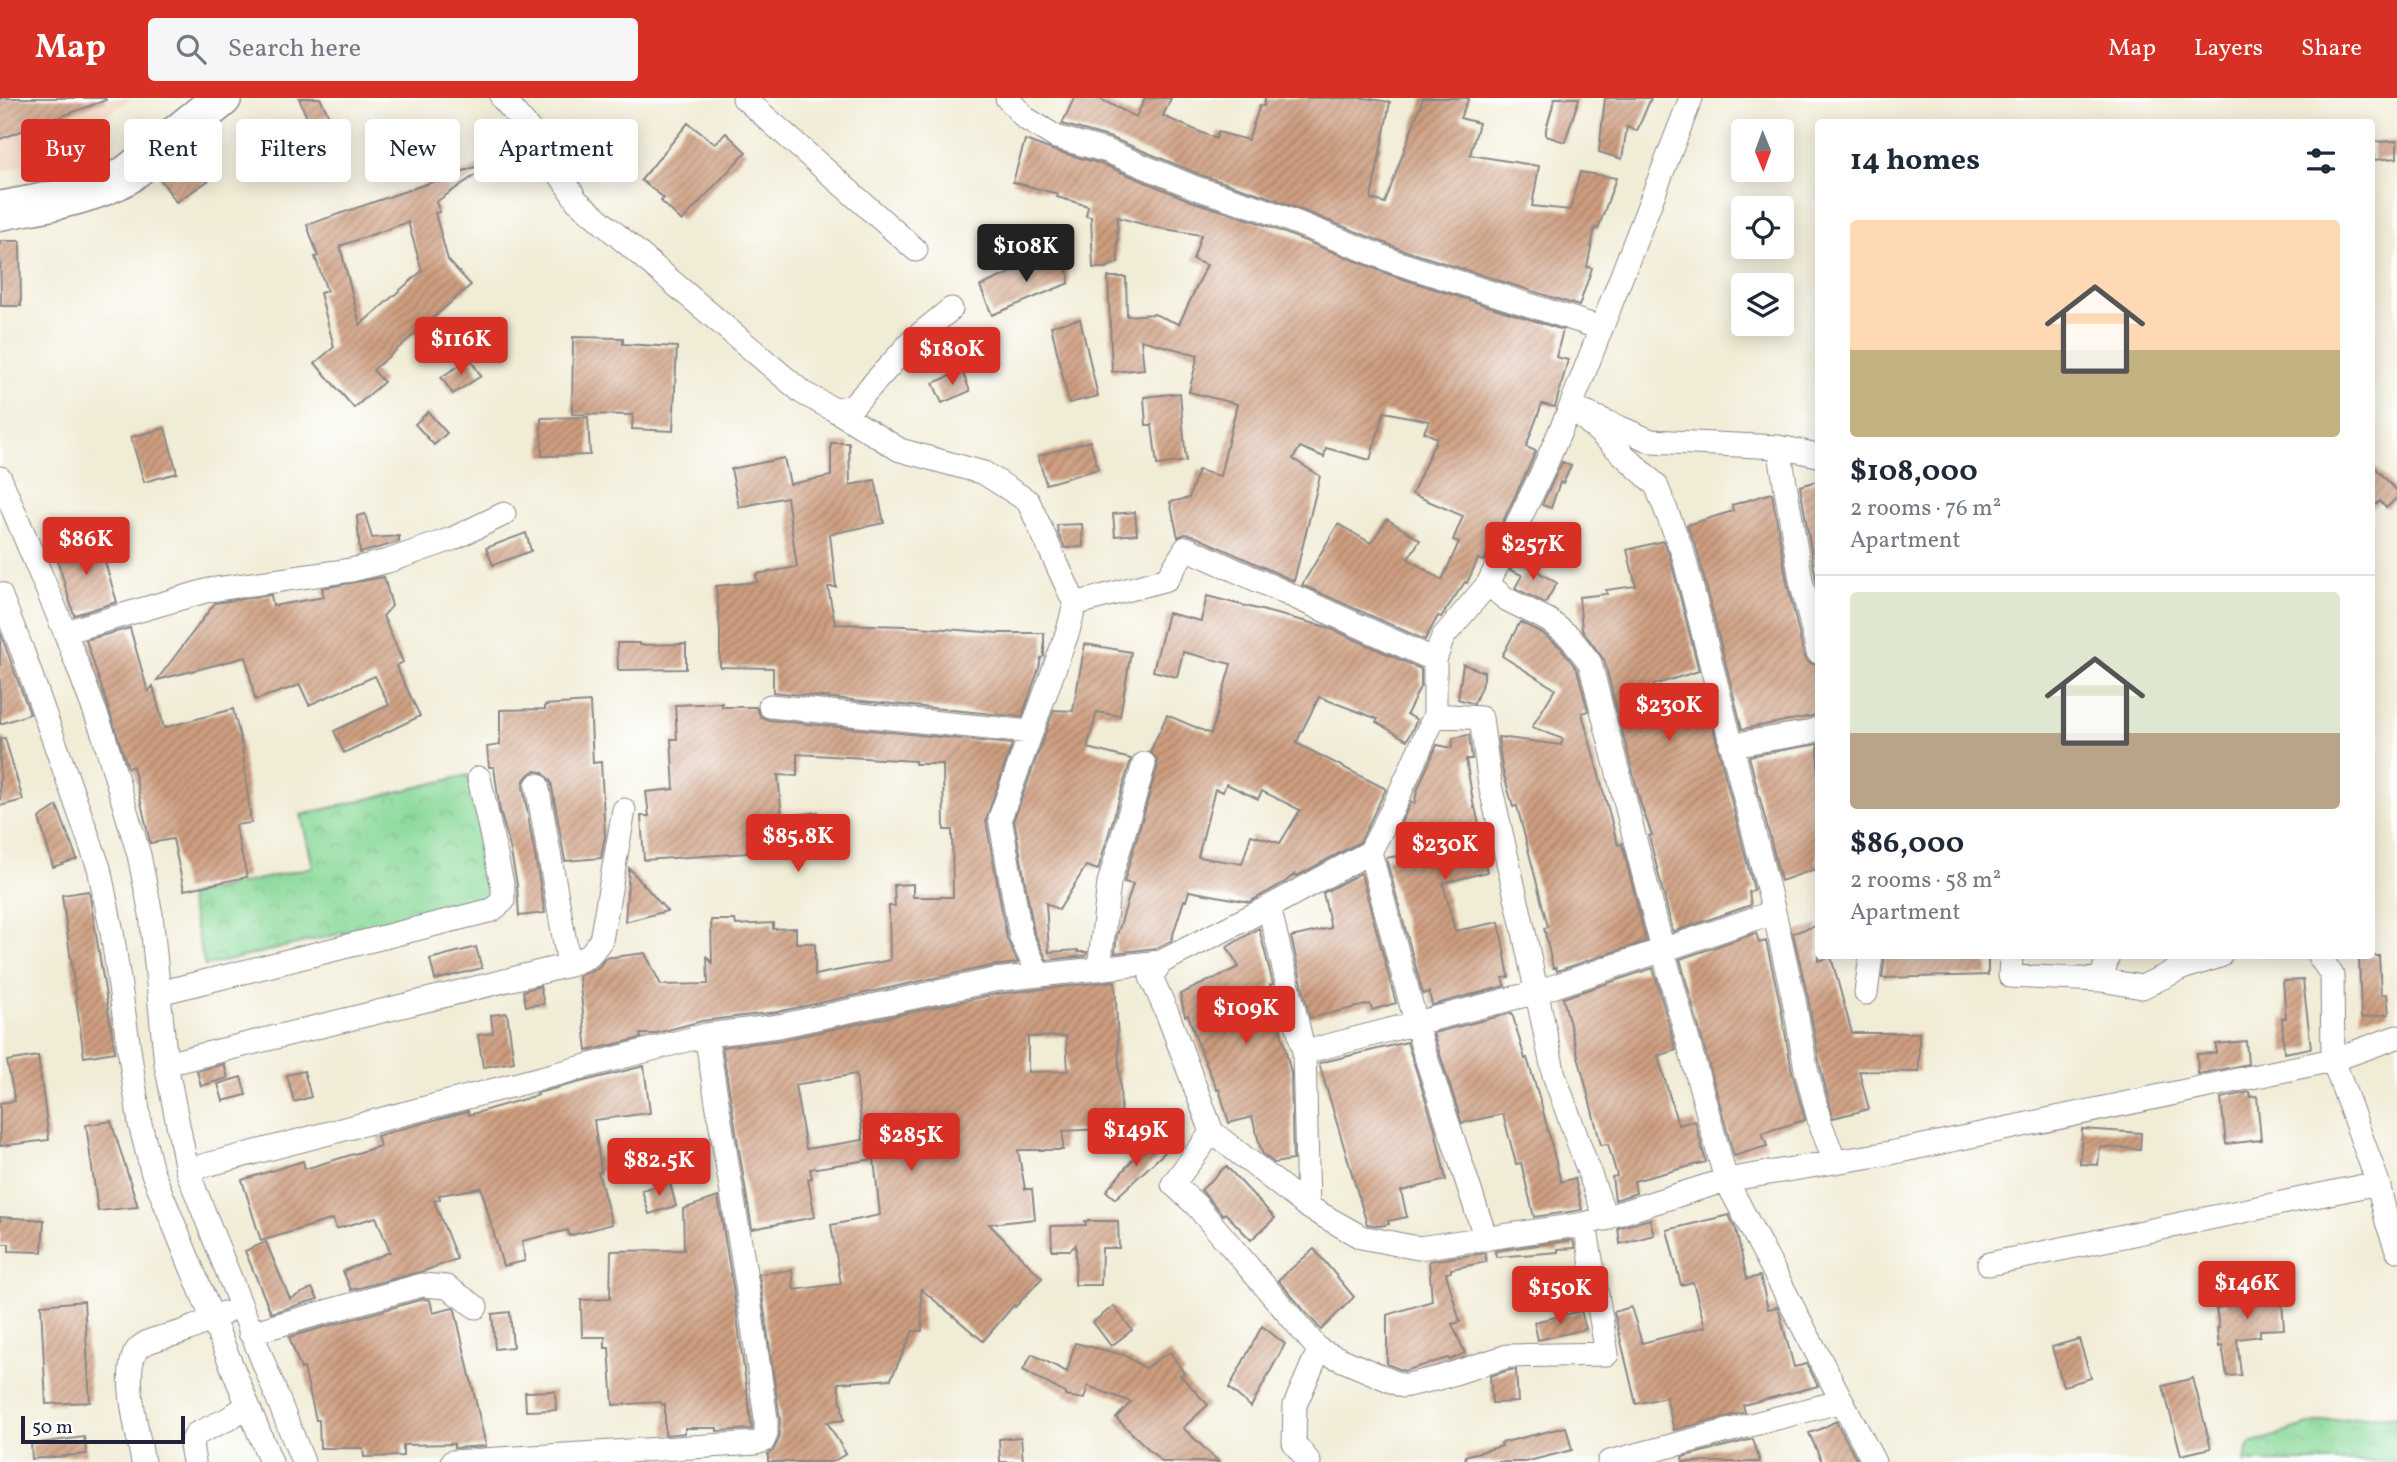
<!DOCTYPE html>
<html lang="en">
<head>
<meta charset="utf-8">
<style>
	body { margin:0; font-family:Vollkorn,serif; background:#f6f6f7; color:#1f2937; height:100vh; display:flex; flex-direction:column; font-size:26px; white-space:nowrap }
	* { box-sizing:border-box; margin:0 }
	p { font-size:23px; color:#747a83 }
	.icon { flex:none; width:38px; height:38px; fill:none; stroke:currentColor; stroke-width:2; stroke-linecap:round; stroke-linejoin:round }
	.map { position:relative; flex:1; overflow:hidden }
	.panel { position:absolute; left:1815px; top:21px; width:560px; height:840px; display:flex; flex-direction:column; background:#fff; border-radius:7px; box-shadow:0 4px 18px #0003 }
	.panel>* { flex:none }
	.banner { position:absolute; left:21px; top:21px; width:665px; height:63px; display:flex; gap:14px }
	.needle { width:46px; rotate:179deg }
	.fabs { position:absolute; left:1731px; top:21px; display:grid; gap:14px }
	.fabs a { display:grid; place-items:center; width:63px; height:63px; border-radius:7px; background:#fff; box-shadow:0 4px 18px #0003; font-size:35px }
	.scale { position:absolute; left:21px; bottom:18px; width:164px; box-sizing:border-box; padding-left:7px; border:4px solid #22223b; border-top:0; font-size:19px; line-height:24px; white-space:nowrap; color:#22223b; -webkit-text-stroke:5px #fff; paint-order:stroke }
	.price { position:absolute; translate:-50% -60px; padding:0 16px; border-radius:7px; background:#d93025; color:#fff; font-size:23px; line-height:46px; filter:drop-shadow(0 2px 4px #0008) }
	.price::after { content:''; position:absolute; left:50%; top:42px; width:21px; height:16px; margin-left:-10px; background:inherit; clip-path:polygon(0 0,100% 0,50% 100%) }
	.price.active { background:#222; color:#fff }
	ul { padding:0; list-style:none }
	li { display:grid; align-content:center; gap:14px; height:371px; padding:0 35px }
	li+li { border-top:2px solid #e0e1e3 }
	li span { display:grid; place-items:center; height:217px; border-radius:7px; color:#555 }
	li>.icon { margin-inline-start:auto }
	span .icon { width:126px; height:126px; fill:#fffc; stroke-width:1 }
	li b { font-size:30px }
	h2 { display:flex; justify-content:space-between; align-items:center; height:84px; padding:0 35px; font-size:30px }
	.tag { padding:0 24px; border-radius:7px; background:#fff; box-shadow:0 4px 18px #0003; font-size:24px; line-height:63px }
	.tag.active { background:#d93025; color:#fff }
	header { display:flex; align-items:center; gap:42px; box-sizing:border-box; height:98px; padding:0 35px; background:#d93025; color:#fff }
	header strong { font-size:33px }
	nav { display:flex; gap:38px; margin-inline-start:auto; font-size:24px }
	.search { width:490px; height:63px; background:#f6f6f7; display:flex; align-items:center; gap:18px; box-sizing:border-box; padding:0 24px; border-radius:7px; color:#747a83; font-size:26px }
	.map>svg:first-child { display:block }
	.built { fill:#f1d5bd }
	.park { fill:url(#park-crowns); stroke:#567e6a; stroke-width:2 }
	.building { fill:url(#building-hatch); fill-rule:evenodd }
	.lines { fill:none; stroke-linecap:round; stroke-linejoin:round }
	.minor-casing { stroke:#8a8788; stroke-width:25 }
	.trunk-casing { stroke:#8a8788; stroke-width:41 }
	.minor { stroke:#fff; stroke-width:23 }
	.trunk { stroke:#fff; stroke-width:38 }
</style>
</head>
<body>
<header>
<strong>Map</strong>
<div class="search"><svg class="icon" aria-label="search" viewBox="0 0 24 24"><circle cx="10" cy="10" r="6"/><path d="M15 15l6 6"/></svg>Search here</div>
<nav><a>Map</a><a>Layers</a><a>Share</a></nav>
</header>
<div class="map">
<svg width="2397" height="1364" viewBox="0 0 2397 1364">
	<defs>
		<pattern id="park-crowns" width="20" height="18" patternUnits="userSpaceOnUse" patternTransform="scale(1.75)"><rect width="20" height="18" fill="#89d999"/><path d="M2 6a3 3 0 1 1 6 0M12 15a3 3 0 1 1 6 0" fill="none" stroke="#76ba85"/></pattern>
		<pattern id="building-hatch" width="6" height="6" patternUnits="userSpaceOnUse" patternTransform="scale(1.75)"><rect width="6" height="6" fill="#ce9d7f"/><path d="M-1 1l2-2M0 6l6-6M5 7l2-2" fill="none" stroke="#a78069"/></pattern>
	</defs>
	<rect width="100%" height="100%" fill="#fff"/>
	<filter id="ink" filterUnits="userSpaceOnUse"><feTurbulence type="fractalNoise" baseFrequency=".0143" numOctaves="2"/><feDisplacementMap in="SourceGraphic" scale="14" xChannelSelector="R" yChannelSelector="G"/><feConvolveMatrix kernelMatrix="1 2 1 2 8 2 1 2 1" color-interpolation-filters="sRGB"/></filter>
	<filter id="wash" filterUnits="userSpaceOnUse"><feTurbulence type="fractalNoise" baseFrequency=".00686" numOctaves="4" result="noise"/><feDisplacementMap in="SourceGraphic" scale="28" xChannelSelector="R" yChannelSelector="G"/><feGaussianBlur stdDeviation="1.57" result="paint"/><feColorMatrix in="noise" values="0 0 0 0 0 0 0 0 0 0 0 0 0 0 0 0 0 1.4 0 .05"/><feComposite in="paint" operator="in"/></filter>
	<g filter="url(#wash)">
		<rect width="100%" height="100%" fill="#f1ecd5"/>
		<!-- built -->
		<path class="built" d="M0,0H131L58,53L0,75Z"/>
		<!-- park -->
		<path class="park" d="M468,677L497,798L205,868L188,798L313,769L301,717Z
			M2374,1318L2397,1320V1364H2244L2250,1346L2321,1323Z"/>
		<g id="blocks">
			<!-- building -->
			<path class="building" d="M0,0H105L106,2L0,41Z
				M299,0H320L329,18L309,25Z
				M1074,0H1098L1136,19L1145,0H1171L1163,18L1216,41L1218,34L1248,42L1260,7L1264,8L1265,0H1365L1390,4L1371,101L1385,105L1423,0H1469L1460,20L1479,25L1470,57L1539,68L1532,108L1570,112L1580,74L1616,80L1598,131L1595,130L1587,169L1592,170L1579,208L1400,151L1266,98L1201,77L1112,40L1062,26Z
				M1555,0H1579L1565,44L1546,38V31Z
				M1605,0H1651L1637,33L1627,29L1622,61L1599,54Z
				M688,25L715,46L726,35L746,54L682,123L661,103L664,100L641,82Z
				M1025,42L1052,52L1102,66L1191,103L1257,124L1391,177L1563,232L1556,259L1568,262L1555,309L1542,306L1526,349L1536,353L1528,371L1484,463L1478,461L1467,485L1465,484L1441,519L1438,518L1425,542L1302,487L1338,426L1371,445L1387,421L1420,442L1408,461L1442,482L1459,444L1453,442L1463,418L1412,396L1437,340L1424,334L1429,323L1384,314L1370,362L1326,350L1324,359L1300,349L1293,361L1320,378L1294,483L1192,437L1185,436L1178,439L1170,404L1189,400L1198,372L1220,378L1237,306L1189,294L1198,257L1141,242L1144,271L1112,274L1108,179H1126L1127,218L1154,216L1179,226L1207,167L1193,162L1201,137L1153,129L1117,119L1118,164L1106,170H1093L1091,119L1086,118L1088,108L1057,99L1058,96L1013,84Z
				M2397,43V60L2374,62L2373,44Z
				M203,50L220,75L176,104L159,79Z
				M481,67L484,71L436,104L440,114L435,115L448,162L471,187L373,272L384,284L354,310L315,265L334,249L320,195L327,193L315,159L318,158L307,127ZM408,124L422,173L360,227L340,148Z
				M0,143H20L21,208H1Z
				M1059,154L1069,178V185L992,217L980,188Z
				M1080,221L1098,298L1069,305L1051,228Z
				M573,239L623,240V246L677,249L673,333L632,331L633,317L572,316Z
				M470,261L481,278L453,296L441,279Z
				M962,273L970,293L942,305L933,285Z
				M1180,295L1186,363L1157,367L1152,327H1146L1144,299Z
				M428,314L447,335L434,347L415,326Z
				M588,319L590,357L542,358L541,320Z
				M165,330L177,375L144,384L131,339Z
				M1090,343L1098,371L1046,386L1038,358Z
				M831,345H849L850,387L875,382L884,425L830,436L836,489H828L835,526L906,528L998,535H1044V558L1041,560L1039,570L1022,619L773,594V570L720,569V532L716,488L757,484L756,476L797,469L787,399L739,409L731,371L784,360L790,386L831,378Z
				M1562,364L1571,368L1563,385L1560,384L1551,410L1542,407Z
				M2371,365L2397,393V400L2386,410L2380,403L2371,411Z
				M1818,383V494L1800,388Z
				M1772,395L1787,484L1804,557L1808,564L1818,568V617L1742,631L1697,452L1687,427L1733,413L1732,407Z
				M1135,414L1137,436L1115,438L1113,416Z
				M365,416L372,440L399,438V444L360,455L357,418Z
				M1082,426L1083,449L1065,450L1058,435L1057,427Z
				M526,435L531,453L493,467L486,450Z
				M98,441L117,504L74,517L55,454Z
				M1663,443L1670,459L1699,573L1653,587L1668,630L1711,622L1754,792L1749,794L1751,807L1673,834L1649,738L1652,737L1641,707L1604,562L1582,532L1579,499L1607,496L1606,492L1636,488L1627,452Z
				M1516,461L1557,485L1545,505L1515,490L1522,477L1510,472Z
				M384,479L392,508L383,518L403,564L396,568L420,618L344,655L334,633L389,607L375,578L309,607L300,587L255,602L246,559L157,582L215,505L271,497L273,508L324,499L322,490Z
				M1207,498L1327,529L1421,571V587L1407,616L1417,622L1407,642L1376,624L1378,621L1319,599L1296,645L1386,691L1360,744L1297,778L1295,776L1285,784L1249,804L1189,793L1186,803L1184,802L1171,843L1157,850L1115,855L1117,837L1133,786L1124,784L1157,670V662L1150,654L1167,617L1211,636L1231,566L1183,554L1177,579L1153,573L1168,515L1201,523ZM1226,686L1258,701L1262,693L1300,712L1280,745L1251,737L1242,766L1198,759L1215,691L1223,694Z
				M1520,524L1542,535L1560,549L1577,571L1588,613L1582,615L1618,747L1622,746L1646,843L1557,873L1556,870H1553L1544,830L1548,829L1517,708L1513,709L1502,670L1498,639L1561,647L1563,641L1532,629L1555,591L1502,558Z
				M130,530L148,594L153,588L164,630L233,611L242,647L251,725L235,727L247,779L184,792L173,741L150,745L133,668L128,670L86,542Z
				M0,534L30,616L0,626Z
				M617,545H640V547L686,546V571L618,572Z
				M1085,546L1131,554L1120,618L1097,614L1087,650L1131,661L1098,772L1086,768L1059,812L1046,805L1049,854L1078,852V854H1087L1086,858L1047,862L1034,835L1014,721L1054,612L1073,613Z
				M1463,566L1484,574V581L1474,606L1458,601Z
				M590,604L593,665L601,664L605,738L601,760L565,763L551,684L542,674L535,673L529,676L524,682L523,689L545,815L519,818L517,787L510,749L500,713L494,669H489L487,649L500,647V612L545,611V607Z
				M722,605V609H756L761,619L769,622L1012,646L986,722L1007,841L1018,865L991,868L777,914L702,923L653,936H640L641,940L587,953L579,878L599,869L605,860L645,855L661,887L708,886L707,859L712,865L711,822H735L736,827L773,825V831L796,830V845H815V877L890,862L889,808H895L894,787L913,786V799H953L952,732H944L943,666H915V663L797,656V678L778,677L782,719L818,714L822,744L746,753L747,755L644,762L641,718H649L646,694L674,691L671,641H677L675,607Z
				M1469,637L1472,661H1466L1474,710L1475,709L1479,726L1475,727L1487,774L1443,785L1455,833L1499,824L1509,879L1503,880L1505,888L1432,907L1429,894L1423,896L1386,760L1403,757L1399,729L1411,704L1414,706L1418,690L1437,647L1452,650L1453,640Z
				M5,640L23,702L0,708V641Z
				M1818,646V770L1781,783L1749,658Z
				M57,708L77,761L53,769L39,720Z
				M629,770L667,813L625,824Z
				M1361,775L1396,905L1372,912L1370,906L1310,920L1291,839L1331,830L1323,795Z
				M89,793L115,954L84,959L62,797Z
				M1818,827V863L1831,859L1852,935H1919V974L1859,973L1869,1011L1833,1020L1820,968L1808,900L1793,835Z
				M1259,830L1273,886L1270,887L1291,975L1293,1062L1274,1065L1262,1055L1252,1019L1229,1025L1219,991L1217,992L1199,949L1188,917L1185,918L1180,896L1239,869L1227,849Z
				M1756,835L1759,845L1766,843L1780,905L1792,974L1805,1022L1762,1035L1767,1048L1734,1058L1680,861Z
				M476,849L482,870L435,882L430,861Z
				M1885,858H1988V877L1882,880Z
				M2359,858H2379L2381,897L2387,896L2389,916L2361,920Z
				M1653,870L1676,952L1658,958L1678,1027L1695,1023L1706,1064L1634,1083L1636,1095L1615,1102L1612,1079L1617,1078L1608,1046L1601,1047L1563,900Z
				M2303,882L2311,950L2284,955L2282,920H2286L2283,883Z
				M1115,883L1122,1030L1063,1033V1052H1018L1025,1091H1032L1035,1121L989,1126L1042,1180L1015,1209L1014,1207L983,1243L921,1191L922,1233H913L891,1281L838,1285L844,1322L827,1324L846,1356L832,1364H768V1356L773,1353L779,1341L780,1321L759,1176L792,1172L794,1192L841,1186L831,1127L880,1117L874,1061L810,1071L812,1080L808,1081L815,1119L752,1131L722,949L782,942L996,896ZM1066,938L1068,973L1028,974V939ZM856,976L863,1042L806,1051L795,987Z
				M540,888L544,906L526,908L523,893Z
				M507,915L514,964L483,969L478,937L493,935L491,917Z
				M1512,915L1525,961L1527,960L1541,1005L1561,1084L1575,1080L1582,1112L1534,1119L1521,1065L1516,1066L1503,1016L1462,1025L1433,935Z
				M2246,943L2248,966L2198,976L2197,956L2216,955V946Z
				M1407,944L1435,1031L1446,1082L1401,1093L1407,1119L1388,1123L1389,1126L1380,1128L1367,1126L1319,965Z
				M38,958L49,1042L0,1048V1005L15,1003L7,963Z
				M224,966L228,980L201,988L197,973Z
				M644,968L650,1015L594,1022L601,1074H598L612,1126L569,1138L568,1132L522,1143L525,1163L503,1168L481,1090L439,1097L440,1101L434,1103L457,1161L424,1173L351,1192L343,1173L390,1154L376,1119L336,1131L333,1121L261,1143L242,1082L303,1063L305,1071L380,1048L377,1038L398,1032L468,1013L469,1017L538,997L537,995Z
				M304,973L311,999L294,1004L287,977Z
				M241,979L246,997L223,1003L218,986Z
				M2250,994L2251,999L2257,998L2261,1042L2226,1046L2221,1000Z
				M111,1023L138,1109L98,1113L86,1027Z
				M2082,1031L2141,1035L2140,1051L2100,1049L2098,1067L2080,1066Z
				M1150,1041L1165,1054L1115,1101L1106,1093Z
				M1226,1068L1275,1120L1251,1142L1225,1115L1223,1117L1201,1092Z
				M670,1085L676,1108L649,1116L642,1092Z
				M718,1099L733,1189L752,1331L717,1333V1330H685V1335L665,1337V1306L662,1307L661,1304L613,1307L609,1250H605V1239H582L581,1202L610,1201L611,1153L684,1152L683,1111Z
				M1729,1117L1736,1132L1747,1181L1760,1178L1768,1211L1777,1209L1779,1213L1794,1269L1807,1266L1818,1288L1743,1307L1745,1314L1674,1332L1666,1299L1636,1306L1614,1214L1631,1209L1642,1245L1705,1229L1693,1184L1681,1187L1667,1132Z
				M0,1119L44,1122L42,1154L9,1153V1146H0Z
				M1650,1121L1654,1137L1620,1146L1618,1130Z
				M1085,1123H1118L1119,1150H1102L1101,1187H1075L1076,1147L1070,1152H1052L1051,1128L1086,1127Z
				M1573,1142L1575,1150L1558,1151V1154L1496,1159L1495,1153Z
				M266,1144L290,1201L312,1190L318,1201L271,1215L245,1153Z
				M1314,1151L1354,1199L1321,1232L1278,1182Z
				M1485,1155L1486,1164L1451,1171V1174L1446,1175L1460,1224L1452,1226L1465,1255L1449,1262L1448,1260L1404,1273L1387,1266V1217L1432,1203L1429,1163Z
				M2281,1191L2284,1231L2260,1232V1238L2237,1241L2241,1277L2227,1278L2222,1248L2219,1249L2217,1230H2219L2216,1210L2228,1208L2227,1194Z
				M423,1201L430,1202L433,1215L453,1210L455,1212L486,1348L454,1350V1346L403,1347V1358L364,1359L363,1350H320L319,1322H316L304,1270L301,1271L289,1239Z
				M84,1203L90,1304L46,1306L41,1207Z
				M1114,1208L1132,1232L1111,1248L1093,1224Z
				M1581,1213L1586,1231L1538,1242L1534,1224Z
				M510,1214L513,1249L495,1251L492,1216Z
				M1262,1228L1285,1246L1251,1309L1229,1290Z
				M2079,1241L2091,1280L2063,1288L2052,1249Z
				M1075,1245L1124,1257L1145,1270L1170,1254L1184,1275L1180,1277L1208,1307L1183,1330L1219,1364H1162L1116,1320L1131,1304L1088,1288L1084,1301L1065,1298V1295L1023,1272L1032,1256L1067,1274Z
				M1510,1272H1516L1518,1304L1492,1305L1490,1278Z
				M2193,1280L2211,1350L2181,1357L2163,1288Z
				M555,1293L556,1312L526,1313L525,1294Z
				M1836,1323L1858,1364H1822L1809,1335L1821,1331Z
				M1566,1329L1572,1352L1525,1364H1466L1465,1358L1502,1348L1501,1345Z
				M84,1339L87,1356L32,1361L31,1346Z
				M1021,1339L1023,1364H1000L999,1341Z
				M1753,1341L1760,1364H1683L1682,1359Z"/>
		</g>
	</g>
	<g filter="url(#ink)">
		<use href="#blocks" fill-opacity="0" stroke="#8a8788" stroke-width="2"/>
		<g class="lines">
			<defs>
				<path id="minor" d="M502,0L536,39L577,103L803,295L833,311L852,309L913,242L951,211
					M744,0L916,152
					M1007,0L1025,20L1056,39L1107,53L1196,90L1262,111L1395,164L1601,230
					M1571,308L1656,387L1683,455L1774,814L1794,902L1806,971L1820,1025L1835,1064L1890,1055L2333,962L2397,939
					M833,311L900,352L984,375L1028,403L1075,506
					M1586,315L1651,343L1779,349L1818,357
					M1779,349L1801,482L1818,554
					M0,380L65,534L103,635L139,757L151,816L166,966L187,1072L303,1364
					M1488,486L1506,501L1548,522L1570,539L1590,565L1663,852L1774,814
					M0,496L22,552L99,770L112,834L140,1026L152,1073L271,1364
					M65,534L209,492L351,472L388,463L452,441L504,416
					M770,608L1030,634
					M1435,617L1481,620L1490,687L1522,825L1554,977L1606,1121
					M1731,647L1806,635L1818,631
					M537,687L569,867
					M1370,754L1423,950L1486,1141
					M1269,809L1304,954L1308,1109
					M2011,858L2010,878L2101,882L2108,858
					M2319,858L2332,877L2333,962L2378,1085L2387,1124L2397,1152
					M1099,871L1109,785L1144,666
					M1039,877L1021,839L1000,720L1068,533L1075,506L1167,481L1186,450L1435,562
					M2101,882L2142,889L2182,870L2220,858
					M159,895L492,812L503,803V790L479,680
					M1866,895L1871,858
					M1304,954L1537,894L1663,852L1726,1082L1585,1126L1418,1150L1361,1139L1308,1109L1212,1034L1168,917L1151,879L1161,864L1269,809L1370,754L1393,710L1435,617V562L1443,539L1488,486L1541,377L1571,308L1691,0
					M166,966L569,867L589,858L601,842L624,712
					M1212,1034L1173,1086L1196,1107L1319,1252L1403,1288L1439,1280L1508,1258L1607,1256L1585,1126
					M1835,1064L1726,1082L1874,1364
					M187,1072L706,937
					M1989,1166L2378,1085
					M250,1235L422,1187L447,1189L476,1209
					M143,1364C139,1339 120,1271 138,1251C149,1239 170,1239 184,1233C198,1228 211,1221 224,1215
					M194,1364L191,1347L196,1336L228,1321L248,1307
					M452,1364L756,1345L763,1343L766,1336V1321L747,1187L706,937L779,928L994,882L1161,864
					M1309,1364L1294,1345L1295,1307L1319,1252
					M1609,1364L1842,1303"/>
				<path id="trunk" d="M0,113C43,104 89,99 127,77L222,0"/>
			</defs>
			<!-- minor casing -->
			<use href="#minor" class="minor-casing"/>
			<!-- trunk casing -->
			<use href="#trunk" class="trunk-casing"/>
			<!-- minor -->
			<use href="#minor" class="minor"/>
			<!-- trunk -->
			<use href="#trunk" class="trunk"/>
		</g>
	</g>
</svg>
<div class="fabs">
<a><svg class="needle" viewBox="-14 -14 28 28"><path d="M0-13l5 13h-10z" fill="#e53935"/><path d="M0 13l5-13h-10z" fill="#747a83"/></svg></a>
<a><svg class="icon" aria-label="locate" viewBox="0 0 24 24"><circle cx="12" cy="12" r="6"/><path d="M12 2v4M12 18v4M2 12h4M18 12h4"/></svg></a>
<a><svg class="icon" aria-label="layers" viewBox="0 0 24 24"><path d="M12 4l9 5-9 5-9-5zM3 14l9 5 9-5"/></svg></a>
</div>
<div class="scale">50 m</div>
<b class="price active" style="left:1026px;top:186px">$108K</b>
<b class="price" style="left:461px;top:279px">$116K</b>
<b class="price" style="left:952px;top:289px">$180K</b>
<b class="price" style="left:86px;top:479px">$86K</b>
<b class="price" style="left:1533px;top:484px">$257K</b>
<b class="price" style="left:1669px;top:645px">$230K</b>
<b class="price" style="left:798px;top:776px">$85.8K</b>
<b class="price" style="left:1445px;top:784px">$230K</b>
<b class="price" style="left:1246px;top:948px">$109K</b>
<b class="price" style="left:1136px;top:1070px">$149K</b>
<b class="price" style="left:911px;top:1075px">$285K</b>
<b class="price" style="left:659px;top:1100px">$82.5K</b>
<b class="price" style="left:2247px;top:1223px">$146K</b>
<b class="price" style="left:1560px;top:1228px">$150K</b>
<div class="banner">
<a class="tag active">Buy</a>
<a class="tag">Rent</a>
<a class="tag">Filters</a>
<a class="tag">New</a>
<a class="tag">Apartment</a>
</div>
<section class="panel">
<h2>14 homes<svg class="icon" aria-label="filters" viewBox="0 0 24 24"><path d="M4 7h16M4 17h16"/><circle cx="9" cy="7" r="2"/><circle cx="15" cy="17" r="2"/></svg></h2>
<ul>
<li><span style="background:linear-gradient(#ffd9b3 60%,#c2b280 0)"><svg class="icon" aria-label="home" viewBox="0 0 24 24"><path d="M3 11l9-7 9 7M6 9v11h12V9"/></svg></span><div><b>$108,000</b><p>2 rooms · 76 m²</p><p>Apartment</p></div></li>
<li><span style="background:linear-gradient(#dfe7d0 65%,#b9a48a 0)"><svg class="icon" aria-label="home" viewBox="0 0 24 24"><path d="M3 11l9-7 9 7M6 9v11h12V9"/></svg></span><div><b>$86,000</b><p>2 rooms · 58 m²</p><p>Apartment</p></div></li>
</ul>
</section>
</div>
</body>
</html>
